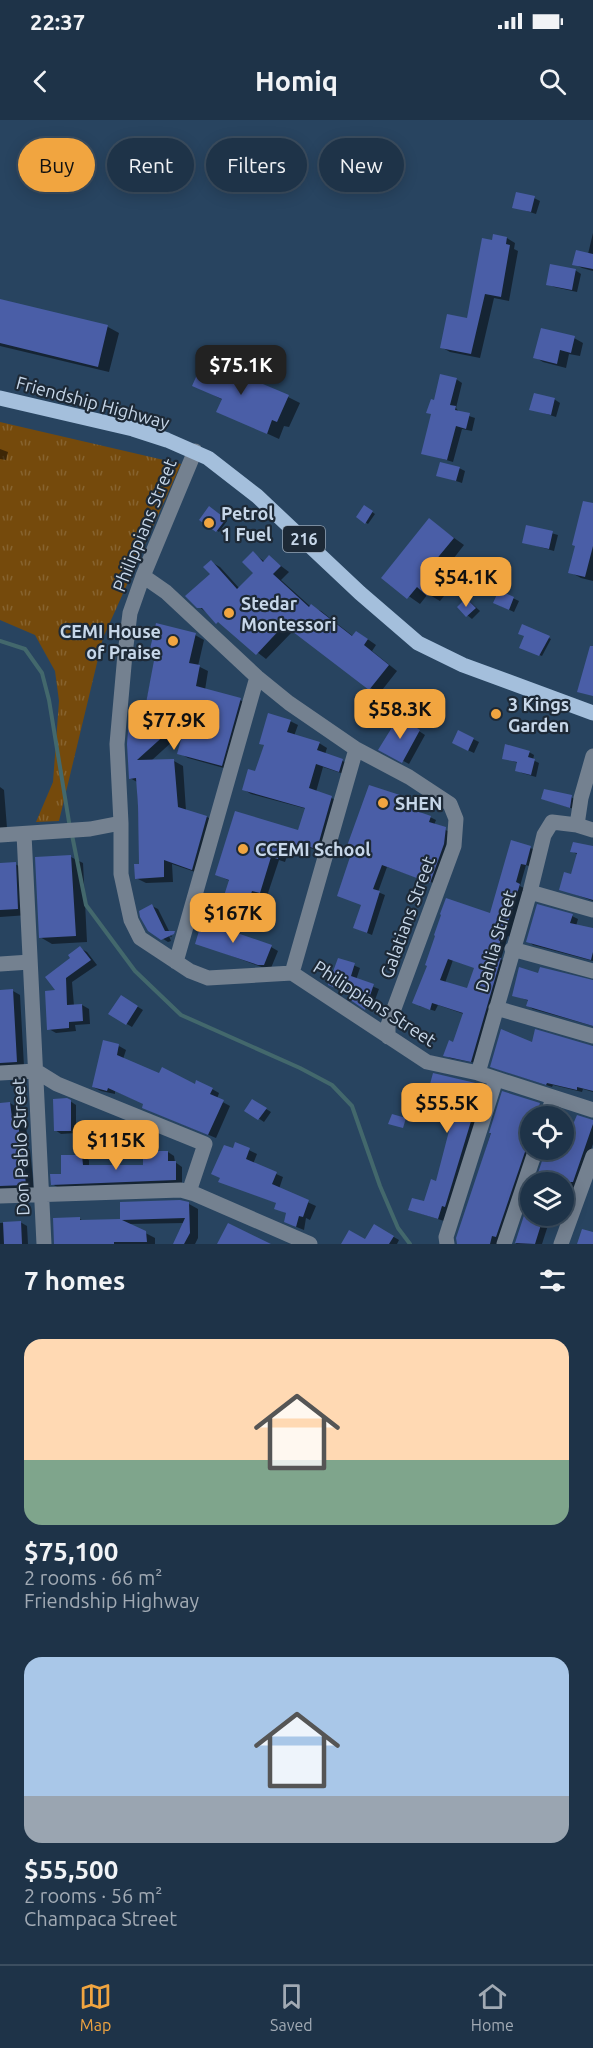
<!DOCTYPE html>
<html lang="en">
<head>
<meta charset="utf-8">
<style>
	body { margin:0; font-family:Ubuntu,sans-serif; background:#2b3f52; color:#f1f3f6; height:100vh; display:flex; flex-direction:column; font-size:22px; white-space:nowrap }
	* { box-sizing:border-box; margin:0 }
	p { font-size:20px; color:#a1aab4 }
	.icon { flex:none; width:33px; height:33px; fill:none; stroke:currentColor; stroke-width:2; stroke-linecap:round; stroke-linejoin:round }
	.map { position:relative; height:1124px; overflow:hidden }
	.sheet { display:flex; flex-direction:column; background:#1e3348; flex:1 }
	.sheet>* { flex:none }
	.top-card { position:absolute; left:18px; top:18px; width:558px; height:54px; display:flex; gap:12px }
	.controls { position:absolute; left:520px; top:986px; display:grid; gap:12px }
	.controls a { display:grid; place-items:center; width:54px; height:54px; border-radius:50%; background:#1e3348; box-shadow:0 3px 15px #0003,0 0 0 2px #3c4e60; font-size:30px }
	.price { position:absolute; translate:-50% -51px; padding:0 14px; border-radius:12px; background:#f1a540; color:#111; font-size:20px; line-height:39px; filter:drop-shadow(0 2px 3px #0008) }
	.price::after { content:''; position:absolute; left:50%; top:36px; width:18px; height:14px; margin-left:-9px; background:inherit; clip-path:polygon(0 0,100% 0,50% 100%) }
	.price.current { background:#222; color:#fff }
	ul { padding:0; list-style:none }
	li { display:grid; align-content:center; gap:12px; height:318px; padding:0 24px }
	li span { display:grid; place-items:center; height:186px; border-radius:18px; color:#555 }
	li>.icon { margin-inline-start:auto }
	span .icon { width:108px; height:108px; fill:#fffc; stroke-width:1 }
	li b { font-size:26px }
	h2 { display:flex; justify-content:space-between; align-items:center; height:72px; padding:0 24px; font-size:26px }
	.tag { padding:0 21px; border-radius:27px; background:#1e3348; box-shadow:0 3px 15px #0003,0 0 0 2px #3c4e60; font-size:21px; line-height:54px }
	.tag.current { background:#f1a540; color:#111 }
	.status { display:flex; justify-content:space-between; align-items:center; height:42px; padding:0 30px; background:#1e3348; direction:ltr }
	.status svg { height:16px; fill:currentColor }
	header { display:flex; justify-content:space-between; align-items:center; height:78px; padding:0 24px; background:#1e3348; font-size:27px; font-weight:700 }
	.tabs { display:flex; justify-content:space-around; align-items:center; height:84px; border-top:2px solid #3c4e60; background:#1e3348; font-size:16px; color:#a1aab4 }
	.tabs a { display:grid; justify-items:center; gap:3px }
	.tabs .current { color:#f1a540 }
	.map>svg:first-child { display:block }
	.grass { fill:url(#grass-tufts) }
	.shadow { fill:#0007; fill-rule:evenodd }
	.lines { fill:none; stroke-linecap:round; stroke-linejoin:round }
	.stream { stroke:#43686c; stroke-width:4 }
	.building { fill:#4a5ea7; fill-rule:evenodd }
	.minor { stroke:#748190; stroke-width:15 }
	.major { stroke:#a4bfdc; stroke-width:15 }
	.poi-dot { fill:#f1a540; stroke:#1d2936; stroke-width:2 }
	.labels { text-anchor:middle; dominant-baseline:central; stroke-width:4.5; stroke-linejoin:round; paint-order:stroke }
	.shield { fill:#1d2936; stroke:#94a3b3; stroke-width:1.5 }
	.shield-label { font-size:16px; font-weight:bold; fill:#c7d7e9 }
	.street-label { font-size:18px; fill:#c7d7e9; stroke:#1d2936 }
	.poi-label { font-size:18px; font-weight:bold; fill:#c7d7e9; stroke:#1d2936; text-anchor:start }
</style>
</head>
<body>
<div class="status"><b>22:37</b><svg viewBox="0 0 49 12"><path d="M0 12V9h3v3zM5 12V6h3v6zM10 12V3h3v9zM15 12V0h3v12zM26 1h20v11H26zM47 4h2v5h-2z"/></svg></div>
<header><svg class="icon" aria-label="back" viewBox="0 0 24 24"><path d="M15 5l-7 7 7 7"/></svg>Homiq<svg class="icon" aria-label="search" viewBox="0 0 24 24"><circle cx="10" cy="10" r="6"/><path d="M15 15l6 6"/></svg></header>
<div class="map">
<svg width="593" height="1124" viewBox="0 0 593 1124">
	<defs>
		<pattern id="grass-tufts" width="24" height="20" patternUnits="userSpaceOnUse" patternTransform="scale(1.5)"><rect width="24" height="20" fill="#754a0c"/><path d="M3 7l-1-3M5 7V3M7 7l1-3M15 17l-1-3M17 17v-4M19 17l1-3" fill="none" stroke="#87632f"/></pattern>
	</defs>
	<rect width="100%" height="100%" fill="#284460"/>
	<!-- grass -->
	<path class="grass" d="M0,302L181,344L103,518L59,701L36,702L53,662L59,581L55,551L35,515L0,500Z"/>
	<!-- shadow -->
	<path class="shadow" d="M534,78L540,81L536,94L514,87Z
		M593,113V151L582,148L574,144L588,134Z
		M494,116L507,118L515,123L514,129L518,131L509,181L494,178L480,238L450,232L441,227L469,200Z
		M575,150L581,154L577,172L554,167L548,164Z
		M0,181L108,207L119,213L109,252L0,226Z
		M574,218L583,223L580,236L569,234L566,248L543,242L535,237Z
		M456,259L462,263L456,288L460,293L475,298L472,311L462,309L453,342L423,333L435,282Z
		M194,265L288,277L300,283L289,307L284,306L279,319L218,291L223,280Z
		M554,279L560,283L556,297L531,289Z
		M0,329L8,332L6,340L0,339Z
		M459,348L465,351L462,363L438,355Z
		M593,385V461L581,458L570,452Z
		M365,387L375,394L368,404L358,397Z
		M210,388L227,401L219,412L201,400Z
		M429,400L464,425L436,461L448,471L440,481L428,474L420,484L383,458Z
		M527,406L558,415L554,431L523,422Z
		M253,433L265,442L269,437L289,452L281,460L311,487L321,491L354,517L366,518L376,525L372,531L397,551L379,574L294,510L266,539L198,486L212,454L211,442L220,447L240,469L255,453Z
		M500,472L519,481L514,492L501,486Z
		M467,479L480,491L472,499L467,495Z
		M523,506L551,519L542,536L521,528L526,516Z
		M195,515L204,520L198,546L208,551L205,570L240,580L249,585L231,650L188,638L179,633L185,610L151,641H174L183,646L186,691L207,697L216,702L201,754L172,744L173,762L146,763L136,758L141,746L137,662L130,658L157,532L151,528Z
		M399,598L425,615L409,644L381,629Z
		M290,601L298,605L294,616L319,623L327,628L325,634L350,644L347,655L323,647L316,672L339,681L325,732L310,728L308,733L290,727L285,742L279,740L267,776L259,774L254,792L223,781L230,761L217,755L300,712L307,689L251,674L243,669L256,653L265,626L261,623Z
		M459,612L479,622L474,633L459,626Z
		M529,632L534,635L533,640L539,643L536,657L522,653L517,650L518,643L504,638Z
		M0,667L4,670L7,708L0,711Z
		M571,677L576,680L574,689L543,679Z
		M405,678L410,681L407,689L430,697L436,700L434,705L450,712L436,764L387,747L378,772L385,775L372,815L355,808Z
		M512,722L536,730L531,747L526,745L520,766L524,768L510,817L508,816L501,839L505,842L476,943L450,938L445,935L454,924L464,894L438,885L435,891L419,886L429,846L492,795ZM453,840L476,848L468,870L445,863Z
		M593,728V781L561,769L572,756L578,735L572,731Z
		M71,737L83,743L87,822L52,824L40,817Z
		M15,744L26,750L28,795L0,797V745Z
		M152,786L158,789L172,817L169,816L171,821L168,822L149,810Z
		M572,796L578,799L576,806L593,810V841L533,825L528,821Z
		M197,823L271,827L278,831L271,848L267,849Z
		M80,828L87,832L97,845L72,862L74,886L82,885L89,889L90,904L75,905L76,911L56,913L49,909L57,871L72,838Z
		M339,839L360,848L356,860L379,869L371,891L351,878L352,874Z
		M539,855L593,862V906L533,889L528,886L529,881L514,875Z
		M0,871H13L20,875L24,946L0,951Z
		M122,877L143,890L132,907L110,894Z
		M533,924L593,926V972L583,969L582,972L553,965L552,967L498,949Z
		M119,926L126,930L123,939L160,955L212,969L219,973L217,979L230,986L216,1018L151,991L145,984L115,971V974L101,971L93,967Z
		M483,967L489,970L444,1101L416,1092L410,1089L425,1083L437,1063L451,1011L448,997L413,985L428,977Z
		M503,973L545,988L542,996H531V1029L500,1124H457Z
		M70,981L76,985V1013L61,1014L55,1010Z
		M253,981L271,992L264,1002L246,990Z
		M10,983L18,988L20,1000L26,1004L28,1028L30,1030L34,1069L0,1076V984Z
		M564,1000L575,1004L593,1000V1024L565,1104L550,1099L542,1124H516L531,1079V1095H564V1062H537L547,1029H564Z
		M236,1024L257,1034L253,1044L283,1057L279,1069L316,1086L310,1100L306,1098L304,1110L294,1106L288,1094L276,1088L277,1083L220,1061Z
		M168,1032L174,1036L175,1042L182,1047V1064L59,1068L52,1064L82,1036L89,1040V1047L145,1046Z
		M122,1083L189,1084L198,1089V1118L195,1124H175L185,1103L128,1104L155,1118V1124H55L80,1099L85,1102L122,1101Z
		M20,1102L27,1106L28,1124H0V1103Z
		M375,1106L399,1120L397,1124H343L366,1121Z"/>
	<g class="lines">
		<!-- stream -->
		<path class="stream" d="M0,521L25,529L42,553L49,580L70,708
			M72,715L86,785L135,851L181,895L300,948L332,965L352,986L380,1066L398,1108L410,1124"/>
	</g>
	<!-- building -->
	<path class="building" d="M516,72L535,76L531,92L512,88Z
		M493,114L507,117L506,124L510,125L501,177L485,174L471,234L440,228L447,194L467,198L482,118L492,120Z
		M576,130L593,134V149L572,145Z
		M550,144L576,149L572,170L546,165Z
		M0,179L108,205L98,247L0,223Z
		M541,208L575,216L571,233L560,230L557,244L533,238Z
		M204,239L289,275L277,302L272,300L267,314L216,292L222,279L192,266Z
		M440,254L457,258L450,285L456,286L455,290L470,293L466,309L456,306L447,340L421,334L431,294L426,293L431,279L434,280Z
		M534,273L555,278L551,295L529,290Z
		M440,342L460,347L456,361L436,356Z
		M583,381L593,383V426L585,457L568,453L575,426L572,425Z
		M364,385L373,391L365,404L356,397Z
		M209,386L226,399L216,412L199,400Z
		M429,398L454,418L425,453L437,463L427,476L417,467L407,479L381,458Z
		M526,405L553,411L549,429L522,423Z
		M253,431L263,442L269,435L281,446L273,454L309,487L311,484L352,516L356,511L368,519L364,525L389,545L369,570L284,505L256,535L218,502L216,504L202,488H197L185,476L210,454L203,447L211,440L237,469L253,453L242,442Z
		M499,470L514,477L509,490L493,483Z
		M466,478L476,488L466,497L457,487Z
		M156,503L196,513L189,543L200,545L196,566L241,578L222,646L177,634L188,594L137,640L174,639L178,687L207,696L192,750L164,740V757L135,759L134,744H139L138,686L136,658L129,659L127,624L129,598L132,597L135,590L146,583L156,530L150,529Z
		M522,504L550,516L539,536L519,528L524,516L518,514Z
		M590,526H593V576L577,572Z
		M268,593L291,600L287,612L320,622L317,630L343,639L339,652L316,644L309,668L332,676L317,729L303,725L301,730L282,724L278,739L271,737L260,773L252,771L246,789L222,782L229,760L215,755L235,691L298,710L305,688L242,670L248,649L255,651L264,625L259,624Z
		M399,596L420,610L402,643L378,630Z
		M458,610L474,618L468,631L452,623Z
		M505,624L530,631L528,637L535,639L531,655L515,651L517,642L502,639Z
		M369,665L406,677L402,686L431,696L429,702L446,707L444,724L430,763L382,745L373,769L380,771L367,813L353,808L361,785L337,776L353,728L347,726Z
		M544,669L572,675L570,688L541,679Z
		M511,720L531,726L526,745L521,744L516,762L520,764L504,815H502L496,837L501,838L471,942L443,936L449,920L453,922L463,893L432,883L430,890L412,883L427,846L425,845L435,816L434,815L441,795L440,794L446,778L490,793ZM448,839L474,848L467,868L440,860Z
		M573,722L593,726V780L559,770L564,752L571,754L577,733L570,732Z
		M71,735L76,816L39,818L35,737Z
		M16,742L18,789L0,790V743Z
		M152,784L165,811H175L174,814L161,820L148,811L140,797L139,791Z
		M537,784L573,794L570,803L593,808V832L591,840L526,822Z
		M202,801L272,825L264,845H258L195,824Z
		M80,826L91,840L66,858L67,885L82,884L83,901L69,902V908L47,910L45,871L55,870L45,857L70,838L68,835Z
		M338,838L355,843L351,856L374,864L365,890L349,879L351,874L328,865Z
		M519,847L538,853L540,847L593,860V906L526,886L528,880L512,876Z
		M13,869L17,942L0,943V870Z
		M121,875L138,886L126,905L108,894Z
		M501,909L532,922L535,909L593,926V971L577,967V970L547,963L546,965L490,947Z
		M103,920L119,924L117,935L159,953L162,947L195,964L196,960L213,968L210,974L224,980L208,1015L142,988L143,984L108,968L107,971L92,967Z
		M433,953L484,965L473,998H472L445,1087L442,1086L438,1099L408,1090L412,1078L424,1081L431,1059L436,1061L449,1011L444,1009L447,997L411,986L416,971L427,975Z
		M502,971L540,983L536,996H531L525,1015L531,1017V1021L527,1026L496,1117L492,1116L490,1124H457L456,1118L491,1013H489Z
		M67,978L71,980V1011H54L53,979Z
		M252,979L267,988L258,1000L244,991Z
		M10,982L12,998H18L20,1023H22L26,1065L0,1066V983Z
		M392,994L406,998L403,1008L388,1004Z
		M577,995L593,1000V1004L573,1062H535L546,1029H564V999L574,1002Z
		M235,1022L250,1028L246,1039L277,1052L272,1064L309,1080L303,1097L299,1096L296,1107L284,1102L286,1093L274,1089L276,1083L218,1062L220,1058L211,1054L224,1025L233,1028Z
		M143,1031H168V1041H176V1060L51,1065L50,1054H61V1035H82L83,1045H143Z
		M531,1074V1095H544L535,1124L515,1123Z
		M180,1080L189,1082L190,1113L184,1124H173L185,1098L122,1100L146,1111L147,1122H114V1124H54L53,1098L80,1097V1100L120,1099V1082Z
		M21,1101L22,1124H4L3,1102Z
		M228,1103L271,1124H217Z
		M374,1104L394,1116L389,1124H341L349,1110L365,1119Z
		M582,1109L593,1112V1124H577Z"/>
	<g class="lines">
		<!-- minor -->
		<path class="minor" d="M195,331L143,456L130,493L125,534L117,624L121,703V754L131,800L140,818L190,851L208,858L292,853L427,942L478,953L593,990
			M143,456L166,472L257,557L289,583L356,629L409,657L450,684L456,699L454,726L388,905V917
			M577,705L581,678L593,636
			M24,714L44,1124
			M0,715L90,709L121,703
			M530,772L593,790
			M512,829L593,851
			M176,842L257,557
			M0,844L30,842
			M292,853L356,629
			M496,888L593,916
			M0,953L36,951L57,964L205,1024L189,1072
			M478,953L530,772L544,715L552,702L577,705L593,710
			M547,996L553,978
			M0,1076L181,1070L195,1074L310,1124
			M447,1124L446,1117L496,959
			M504,1124L536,1029
			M561,1124L593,1036"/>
		<!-- major -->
		<path class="major" d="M0,278L133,309L167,320L208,338L257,376L360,473L418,523L463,545L593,593"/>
	</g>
	<!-- markers -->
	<g class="poi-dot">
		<circle cx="209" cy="403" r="6"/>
		<circle cx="229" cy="493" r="6"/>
		<circle cx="173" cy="521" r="6"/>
		<circle cx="496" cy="594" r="6"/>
		<circle cx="383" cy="683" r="6"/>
		<circle cx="243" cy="729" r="6"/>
	</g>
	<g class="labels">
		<!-- shield labels -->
		<rect class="shield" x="283" y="406" width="42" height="26" rx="4.5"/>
		<g class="shield-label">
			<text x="304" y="419">216</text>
		</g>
		<!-- street labels -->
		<g class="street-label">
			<text transform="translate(93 282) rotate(15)">Friendship Highway</text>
			<text transform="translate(144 405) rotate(-68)">Philippians Street</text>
			<text transform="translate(407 797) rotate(-70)">Galatians Street</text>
			<text transform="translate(495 821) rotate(-74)">Dahlia Street</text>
			<text transform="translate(375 883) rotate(33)">Philippians Street</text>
			<text transform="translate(20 1027) rotate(-92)">Don Pablo Street</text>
		</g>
		<!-- poi labels -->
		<g class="poi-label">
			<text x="221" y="393">Petrol<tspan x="221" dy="21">1 Fuel</tspan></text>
			<text x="241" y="483">Stedar<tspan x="241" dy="21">Montessori</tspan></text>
			<text x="161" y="511" text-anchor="end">CEMI House<tspan x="161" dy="21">of Praise</tspan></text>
			<text x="508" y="584">3 Kings<tspan x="508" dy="21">Garden</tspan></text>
			<text x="395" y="683">SHEN</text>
			<text x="255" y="729">CCEMI School</text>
		</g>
	</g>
</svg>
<div class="controls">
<a><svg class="icon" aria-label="locate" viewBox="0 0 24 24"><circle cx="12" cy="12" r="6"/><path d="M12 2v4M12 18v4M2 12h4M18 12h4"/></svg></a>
<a><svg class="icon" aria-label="layers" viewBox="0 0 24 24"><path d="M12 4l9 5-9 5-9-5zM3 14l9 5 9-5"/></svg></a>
</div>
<b class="price current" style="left:241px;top:276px">$75.1K</b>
<b class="price" style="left:466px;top:488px">$54.1K</b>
<b class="price" style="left:400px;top:620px">$58.3K</b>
<b class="price" style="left:174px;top:631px">$77.9K</b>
<b class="price" style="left:233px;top:824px">$167K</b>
<b class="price" style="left:447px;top:1014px">$55.5K</b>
<b class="price" style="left:116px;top:1051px">$115K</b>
<div class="top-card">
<a class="tag current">Buy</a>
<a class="tag">Rent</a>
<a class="tag">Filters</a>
<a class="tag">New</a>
</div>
</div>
<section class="sheet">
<h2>7 homes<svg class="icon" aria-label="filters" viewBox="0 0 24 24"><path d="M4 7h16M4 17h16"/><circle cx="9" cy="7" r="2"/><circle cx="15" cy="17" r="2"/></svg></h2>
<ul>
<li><span style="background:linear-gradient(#ffd9b3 65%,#7fa58c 0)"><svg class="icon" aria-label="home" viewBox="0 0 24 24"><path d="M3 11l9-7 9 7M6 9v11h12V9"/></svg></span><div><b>$75,100</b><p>2 rooms · 66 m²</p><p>Friendship Highway</p></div></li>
<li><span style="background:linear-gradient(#a9c7e8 75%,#9aa5b1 0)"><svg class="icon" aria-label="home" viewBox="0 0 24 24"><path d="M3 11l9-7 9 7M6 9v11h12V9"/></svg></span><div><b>$55,500</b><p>2 rooms · 56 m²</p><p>Champaca Street</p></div></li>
</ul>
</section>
<nav class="tabs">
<a class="current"><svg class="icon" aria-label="map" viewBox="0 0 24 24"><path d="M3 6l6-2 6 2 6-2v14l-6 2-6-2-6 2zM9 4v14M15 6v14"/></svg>Map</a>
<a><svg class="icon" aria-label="saved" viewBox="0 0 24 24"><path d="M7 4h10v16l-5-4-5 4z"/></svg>Saved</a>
<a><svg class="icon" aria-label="home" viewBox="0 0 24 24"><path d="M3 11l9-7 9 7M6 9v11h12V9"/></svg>Home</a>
</nav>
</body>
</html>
